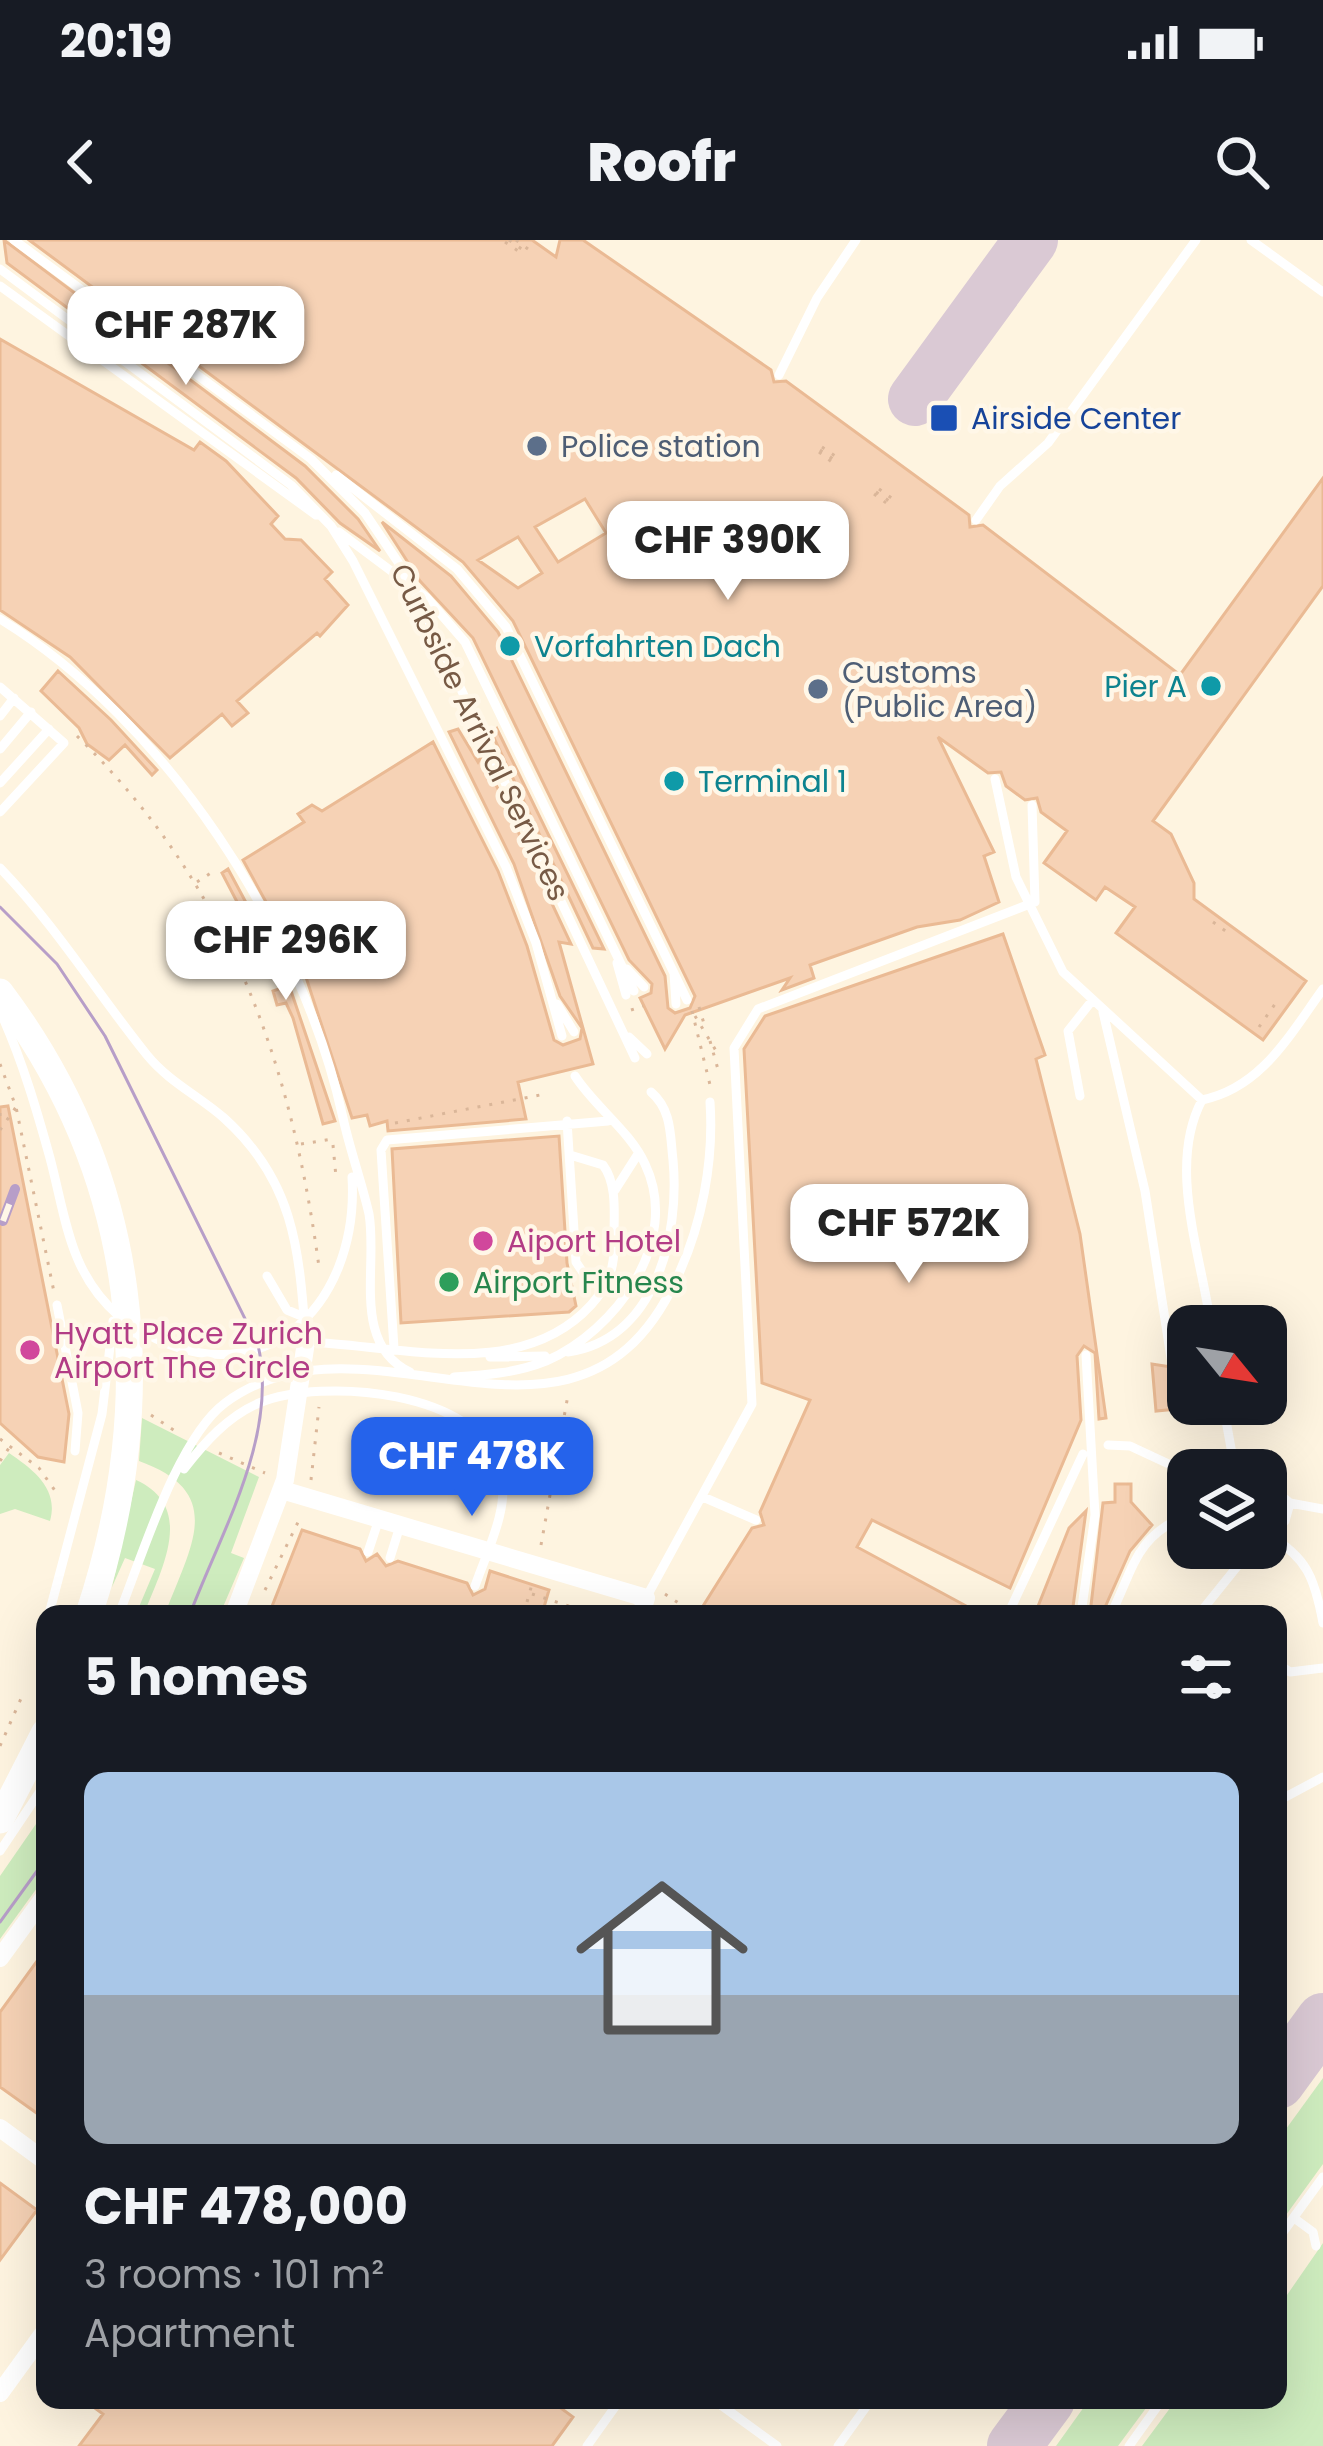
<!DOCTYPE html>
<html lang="en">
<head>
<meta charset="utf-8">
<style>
	body { margin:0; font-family:Poppins,sans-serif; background:#242831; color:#f1f3f6; height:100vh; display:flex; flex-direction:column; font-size:45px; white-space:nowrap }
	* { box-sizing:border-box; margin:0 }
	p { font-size:39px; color:#9ea1a6 }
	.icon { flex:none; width:66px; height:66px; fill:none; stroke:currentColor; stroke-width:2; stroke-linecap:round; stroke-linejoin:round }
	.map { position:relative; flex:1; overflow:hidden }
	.details { position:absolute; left:36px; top:1365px; width:1251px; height:804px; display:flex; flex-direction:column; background:#171b24; border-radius:24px; box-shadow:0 12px 48px #0002 }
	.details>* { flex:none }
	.needle { width:78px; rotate:120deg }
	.fabs { position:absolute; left:1167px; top:1065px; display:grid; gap:24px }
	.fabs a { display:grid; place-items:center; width:120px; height:120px; border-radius:24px; background:#171b24; box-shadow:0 12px 48px #0002; font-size:60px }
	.price { position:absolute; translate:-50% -102px; padding:0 27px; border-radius:24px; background:#fff; color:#222; font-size:39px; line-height:78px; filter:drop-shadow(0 3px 6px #0008) }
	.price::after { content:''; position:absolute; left:50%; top:72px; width:36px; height:27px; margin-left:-18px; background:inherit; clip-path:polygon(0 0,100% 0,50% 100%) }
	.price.active { background:#2563eb; color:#fff }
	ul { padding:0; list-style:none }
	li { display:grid; align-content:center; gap:24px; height:636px; padding:0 48px }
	li span { display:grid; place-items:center; height:372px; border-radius:24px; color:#555 }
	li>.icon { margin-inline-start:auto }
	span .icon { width:216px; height:216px; fill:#fffc; stroke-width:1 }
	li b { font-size:51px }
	h2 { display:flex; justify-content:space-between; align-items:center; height:144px; padding:0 48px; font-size:51px }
	.status { display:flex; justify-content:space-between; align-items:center; height:84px; padding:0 60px; background:#171b24; direction:ltr }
	.status svg { height:33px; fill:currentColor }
	header { display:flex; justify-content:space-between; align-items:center; height:156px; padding:0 48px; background:#171b24; font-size:54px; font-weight:800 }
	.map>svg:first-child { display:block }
	.green { fill:#ceecbe }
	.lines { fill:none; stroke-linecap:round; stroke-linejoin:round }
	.taxiway { stroke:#dac9d4; stroke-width:54 }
	.building { fill:#f6d2b5; stroke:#eaba94; stroke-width:3; fill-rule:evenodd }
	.path { stroke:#dab699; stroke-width:3; stroke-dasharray:3 9; stroke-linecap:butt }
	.service { stroke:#fff; stroke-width:9 }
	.minor { stroke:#fff; stroke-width:18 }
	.secondary { stroke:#fff; stroke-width:27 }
	.tram { stroke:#b79ec8; stroke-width:3 }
	.rail-casing { stroke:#b79ec8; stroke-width:10 }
	.rail { stroke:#fff7e8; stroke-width:6; stroke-dasharray:18; stroke-linecap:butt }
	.transit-dot { fill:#1a4fb4; stroke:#fff7e8; stroke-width:4.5 }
	.service-dot { fill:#5c6f8a; stroke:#fff7e8; stroke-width:4.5 }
	.culture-dot { fill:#0f9aa8; stroke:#fff7e8; stroke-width:4.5 }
	.hotel-dot { fill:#d1479c; stroke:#fff7e8; stroke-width:4.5 }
	.leisure-dot { fill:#2e9e5b; stroke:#fff7e8; stroke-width:4.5 }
	.labels { text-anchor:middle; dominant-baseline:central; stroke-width:9; stroke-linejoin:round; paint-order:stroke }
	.transit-label { font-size:30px; fill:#164399; stroke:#fff7e8; text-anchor:start }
	.service-label { font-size:30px; fill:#4e5e75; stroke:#fff7e8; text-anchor:start }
	.culture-label { font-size:30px; fill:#0d838f; stroke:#fff7e8; text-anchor:start }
	.street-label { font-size:30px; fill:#775a45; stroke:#fff7e8 }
	.hotel-label { font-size:30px; fill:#b23c85; stroke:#fff7e8; text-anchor:start }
	.leisure-label { font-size:30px; fill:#27864d; stroke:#fff7e8; text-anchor:start }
</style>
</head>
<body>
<div class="status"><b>20:19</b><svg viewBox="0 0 49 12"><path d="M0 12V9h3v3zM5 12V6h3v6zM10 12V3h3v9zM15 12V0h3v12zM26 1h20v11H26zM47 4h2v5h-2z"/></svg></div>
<header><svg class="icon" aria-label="back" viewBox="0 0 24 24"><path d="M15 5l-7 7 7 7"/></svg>Roofr<svg class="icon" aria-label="search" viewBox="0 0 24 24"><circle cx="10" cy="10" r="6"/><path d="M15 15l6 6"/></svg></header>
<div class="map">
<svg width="1323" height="2206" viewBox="0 0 1323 2206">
	<rect width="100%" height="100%" fill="#fef4e0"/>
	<!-- green -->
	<path class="green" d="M142,1178L259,1237L231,1313L244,1318L220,1374H165C190,1307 228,1253 139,1221Z
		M9,1213C34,1230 59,1249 50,1281L15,1269L0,1274V1225Z
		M136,1240C196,1267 162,1328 144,1374H136L155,1329L125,1318L112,1347Z
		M45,1571V1637L0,1699V1636Z
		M1323,1838V1924L1278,1986V1900Z
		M1323,2003V2206H1142L1176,2160H1278V2068Z
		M1089,2160H1152L1118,2206H1056Z"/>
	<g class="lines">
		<!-- taxiway -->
		<path class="taxiway" d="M915,159L1031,0
			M1278,1842L1323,1780
			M1014,2206L1048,2160"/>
	</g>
	<!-- building -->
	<path class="building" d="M4,0L305,226L358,279L380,311L340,283L296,238L7,23Z
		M29,0H532L556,17L560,0H583L771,130L774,142L786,141L969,275L970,287L983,285L1180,435L1323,238V346L1153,581L1171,594L1194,643V659L1306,741L1263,800L1116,693L1135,667L1105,647L1096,660L1044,623L1067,591L1041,572L1037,558L1025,560L1006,546L1001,532L988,533L938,497L994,612L984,616L999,662L960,680L917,687L810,725L814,738L782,750L790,738L685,775L665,809L640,758L651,753L652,744L629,720L473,398L420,341L382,282L451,336L498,392L665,736L668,768L675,773L690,768L695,756L513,381L463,322ZM585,259L606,293L558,322L535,287ZM518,297L542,333L518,348L478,320Z
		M0,99L194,210L200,202L226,221L278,276L271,284L285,299L301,300L332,332L325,339L348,365L320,396L317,393L237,461L248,473L232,486L222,474L170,518L70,417L0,370Z
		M58,431L111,480L157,530L152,535L125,505L109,520L87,504L79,488L41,451Z
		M458,489L478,522L482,515L571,704L559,702L593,824L518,842L526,879L388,891L387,881L370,886L367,875L352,878L304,731L243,620L304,582L298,574L312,565L322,571L433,502L498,631L527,706L554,800L563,805L580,799L582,788L560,756L514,624L449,492Z
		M497,489L604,709L593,708L493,496Z
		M228,629L287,739L335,881L323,884L293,778L286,763L277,765L273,751L282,748L222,633Z
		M1003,694L1045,815L1036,819L1080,994L1106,1178L1099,1179L1095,1113L1084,1106L1077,1116L1081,1180L1010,1348L872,1280L857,1307L981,1374H698L752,1288L764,1285L760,1272L810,1160L762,1143L744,809L765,776Z
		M8,866L69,1174L64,1222L38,1217L0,1183V867Z
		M559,896L567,1023L576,1066L569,1072L401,1083L392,909Z
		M1188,1121V1168L1156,1171L1152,1124L1171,1127Z
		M1115,1244H1131V1262L1152,1285L1130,1311L1102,1374H1090L1103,1263L1115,1262Z
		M1086,1271L1072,1374H1035L1069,1288Z
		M302,1290L360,1309L366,1321L377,1314L386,1326L398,1321L467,1343L473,1355L485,1349L490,1331L549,1350L542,1374H269Z
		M45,1710V1879L0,1847V1772Z
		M0,1943L37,1970L0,2020Z
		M84,2160H550L573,2177L552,2206H79L103,2174Z"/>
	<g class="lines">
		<!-- path -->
		<path class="path" d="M509,0L526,12
			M516,0L528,9
			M505,2L524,15
			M822,207L841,220
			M820,210L839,223
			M819,212L837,226
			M879,249L897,262
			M876,252L895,265
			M874,254L893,268
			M77,496C229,645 291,820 319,1027
			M197,642L217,629
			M1213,682L1231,695
			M699,767L705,787
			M631,770L643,766
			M692,771L711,849
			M695,776L718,814
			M1259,787L1275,764
			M710,801L719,833
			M0,824L16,867L54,1052
			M0,873V880
			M395,883L540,855
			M0,890L16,867
			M301,904L333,899
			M333,905L336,937
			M151,1175L178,1193
			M0,1199L39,1228L56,1252
			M219,1213L265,1233
			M0,1221L9,1208
			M311,1240L319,1167
			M541,1305L568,1155
			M265,1350L300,1278
			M532,1354L593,1374
			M665,1354L695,1374
			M527,1362L532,1344
			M0,1506L23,1454"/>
		<!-- service -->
		<path class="service" d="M14,0L311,219L365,273L408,337L635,818
			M1251,0L1323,52
			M0,29L291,245L331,286L353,321L506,627L536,703L562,796
			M0,46L316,275
			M779,135L817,58L856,0
			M336,235L457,329L506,387L687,760
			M976,280L1000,246L1048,203L1196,0
			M339,292L426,357L465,402L634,751
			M0,379C165,480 302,690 343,878C350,910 362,943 369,974C378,1026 351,1104 410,1132
			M0,447L64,503L0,572
			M0,476L14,458
			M0,509L31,472
			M995,539L1016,637L1063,732L1202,860C1167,926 1201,1014 1211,1086
			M0,543L49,489
			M0,628C56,686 97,753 147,815C169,842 199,856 224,878C296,943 299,1012 306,1102C397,1105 520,1143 591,1065C607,1047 614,1031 614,1007C613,981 619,946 603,925L570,915
			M617,723L626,755
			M627,729L644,747
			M674,733L676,764
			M557,764L574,792
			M1103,772L1145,951L1171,1118
			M3,778C23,823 37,871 50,918C66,978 69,1033 119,1076
			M629,797L647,814
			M1080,856L1068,791L1091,762
			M1202,860C1261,848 1289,796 1323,749
			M567,881L576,1022L588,1040L610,1037
			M615,950L638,914
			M267,1036L287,1070L304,1077
			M57,1065L78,1173L75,1211
			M133,1086C257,1165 360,1069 352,937
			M394,1108L381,910L387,900L608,881
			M568,1112C656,1099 680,995 673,920C670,895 672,870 651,852
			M490,1117L545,1116
			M454,1137C486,1135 516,1133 546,1121C615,1091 682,1002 645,924C630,891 595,867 575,836
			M1223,1164L1235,1230
			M1108,1205L1130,1206L1188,1233
			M184,1229C204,1203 228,1176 259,1163C322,1137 482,1150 501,1231C510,1268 487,1311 475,1346
			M1266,1243L1290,1263L1323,1269
			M703,1257L756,1280
			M1266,1294C1307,1316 1315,1339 1323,1383
			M1267,1297L1285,1281L1290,1263
			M368,1312L379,1279
			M390,1318L400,1286
			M646,1358L752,1164L734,808L758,769L1035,662L1032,565
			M1010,1370L1083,1214
			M49,1374L102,1174L113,1081
			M119,1374C142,1317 177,1199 225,1163C369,1056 576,1254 676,1040C702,985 714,922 710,862
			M1081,1374L1095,1275L1086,1115
			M1111,1374C1134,1328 1135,1296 1188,1275
			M1141,1374L1143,1371
			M1199,1374L1252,1308
			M45,1388V1441
			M1278,1424L1290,1432L1323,1428
			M1278,1561L1323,1537
			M0,1611L45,1544
			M1294,1978L1313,1992L1316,2006
			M1278,1999L1323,1937
			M714,2160L777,2206
			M587,2206L620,2160
			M838,2206L871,2160
			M1129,2206L1162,2160"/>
		<!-- minor -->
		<path class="minor" d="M282,1250L646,1358L641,1374
			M234,1374L285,1240L306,1102
			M0,1718L45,1656
			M0,1888L45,1921
			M0,2153L45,2091"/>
		<!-- secondary -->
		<path class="secondary" d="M0,752C140,938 161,1155 89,1374
			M0,1580L45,1492"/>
		<!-- tram -->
		<path class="tram" d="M0,667L57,724L105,796L258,1105C279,1195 221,1292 190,1374
			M0,1682L45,1620"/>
		<defs>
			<path id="rail" d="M3,981L15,949"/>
		</defs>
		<!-- rail casing -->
		<use href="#rail" class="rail-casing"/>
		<!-- rail -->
		<use href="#rail" class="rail"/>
	</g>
	<!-- markers -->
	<rect class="transit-dot" x="929" y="163" width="30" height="30" rx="6"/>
	<g class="service-dot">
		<circle cx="537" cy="206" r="12"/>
		<circle cx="818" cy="449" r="12"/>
	</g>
	<g class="culture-dot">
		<circle cx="510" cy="406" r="12"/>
		<circle cx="1211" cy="446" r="12"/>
		<circle cx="674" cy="541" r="12"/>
	</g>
	<g class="hotel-dot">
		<circle cx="483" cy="1001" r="12"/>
		<circle cx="30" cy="1110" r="12"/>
	</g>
	<circle class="leisure-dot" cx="449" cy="1042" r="12"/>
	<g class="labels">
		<!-- transit labels -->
		<g class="transit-label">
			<text x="971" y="178">Airside Center</text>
		</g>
		<!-- service labels -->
		<g class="service-label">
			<text x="561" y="206">Police station</text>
			<text x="842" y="432">Customs<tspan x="842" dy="34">(Public Area)</tspan></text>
		</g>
		<!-- culture labels -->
		<g class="culture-label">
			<text x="534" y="406">Vorfahrten Dach</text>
			<text x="1187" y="446" text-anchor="end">Pier A</text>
			<text x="698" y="541">Terminal 1</text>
		</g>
		<!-- street labels -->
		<g class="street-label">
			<text transform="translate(480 492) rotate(64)">Curbside Arrival Services</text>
		</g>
		<!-- hotel labels -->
		<g class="hotel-label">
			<text x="507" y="1001">Aiport Hotel</text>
			<text x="54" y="1093">Hyatt Place Zurich<tspan x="54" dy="34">Airport The Circle</tspan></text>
		</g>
		<!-- leisure labels -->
		<g class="leisure-label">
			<text x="473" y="1042">Airport Fitness</text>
		</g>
	</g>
</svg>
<div class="fabs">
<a><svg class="needle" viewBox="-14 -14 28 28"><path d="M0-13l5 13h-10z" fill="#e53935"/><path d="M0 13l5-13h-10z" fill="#9ea1a6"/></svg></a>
<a><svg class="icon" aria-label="layers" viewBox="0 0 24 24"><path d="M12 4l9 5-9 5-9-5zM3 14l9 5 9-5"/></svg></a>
</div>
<b class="price" style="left:186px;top:148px">CHF 287K</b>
<b class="price" style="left:728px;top:363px">CHF 390K</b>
<b class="price" style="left:286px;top:763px">CHF 296K</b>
<b class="price" style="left:909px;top:1046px">CHF 572K</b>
<b class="price active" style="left:472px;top:1279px">CHF 478K</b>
<section class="details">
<h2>5 homes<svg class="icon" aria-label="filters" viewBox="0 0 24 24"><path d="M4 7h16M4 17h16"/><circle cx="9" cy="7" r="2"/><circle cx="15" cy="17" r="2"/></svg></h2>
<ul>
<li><span style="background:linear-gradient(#a9c7e8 60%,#9aa5b1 0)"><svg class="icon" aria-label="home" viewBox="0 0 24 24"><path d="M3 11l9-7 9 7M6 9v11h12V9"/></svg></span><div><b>CHF 478,000</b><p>3 rooms · 101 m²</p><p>Apartment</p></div></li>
</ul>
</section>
</div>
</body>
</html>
